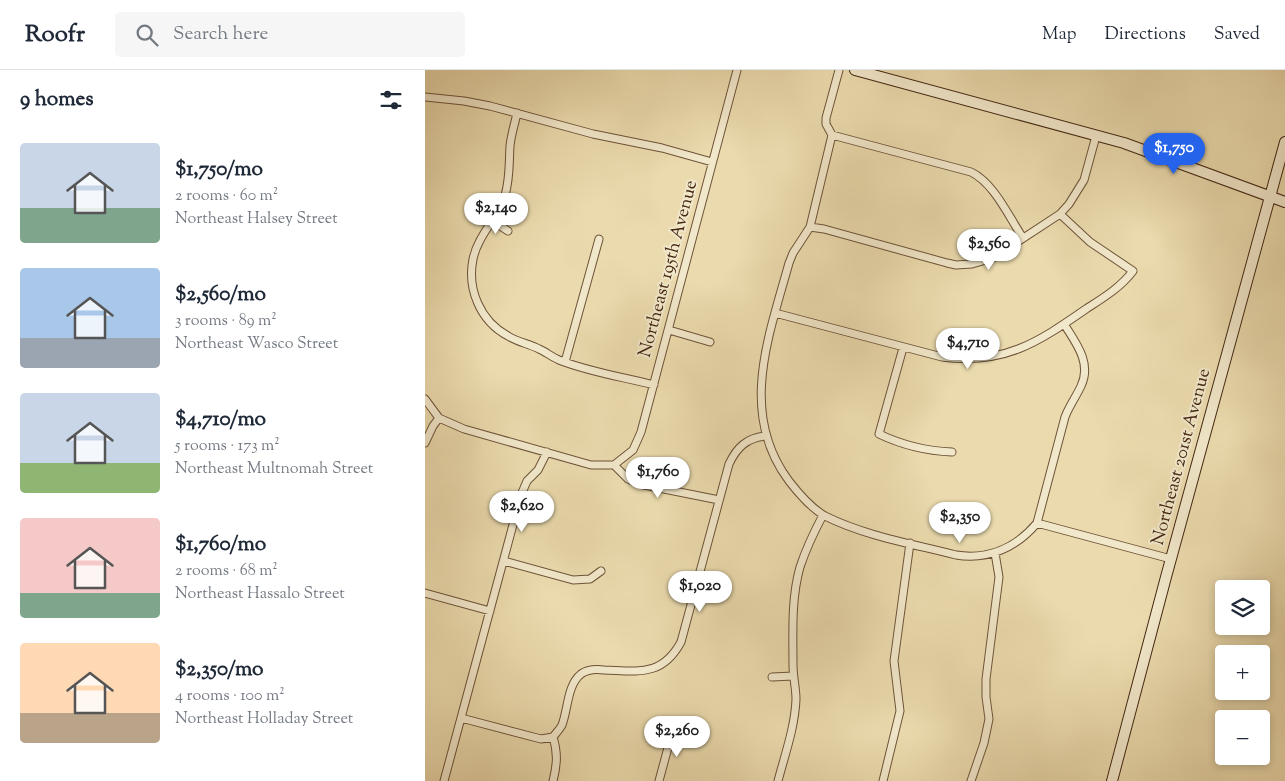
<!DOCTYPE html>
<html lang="en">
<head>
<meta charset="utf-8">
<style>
	body { margin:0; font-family:"Sorts Mill Goudy",serif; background:#f6f6f7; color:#1f2937; height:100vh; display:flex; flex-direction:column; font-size:19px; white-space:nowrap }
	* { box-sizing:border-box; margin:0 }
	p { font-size:16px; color:#747a83 }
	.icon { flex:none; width:28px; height:28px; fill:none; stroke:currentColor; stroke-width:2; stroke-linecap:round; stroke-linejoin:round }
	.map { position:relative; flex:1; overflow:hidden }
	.sheet { display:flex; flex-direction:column; background:#fff; width:425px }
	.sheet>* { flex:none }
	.fabs { position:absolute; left:790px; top:510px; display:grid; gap:10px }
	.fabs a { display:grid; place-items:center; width:55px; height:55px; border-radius:5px; background:#fff; box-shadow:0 2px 8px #0003; font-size:25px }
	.price { position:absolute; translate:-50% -42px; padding:0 11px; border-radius:18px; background:#fff; color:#222; font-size:16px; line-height:32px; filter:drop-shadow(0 1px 2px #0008) }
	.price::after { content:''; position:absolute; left:50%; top:30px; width:15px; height:11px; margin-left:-8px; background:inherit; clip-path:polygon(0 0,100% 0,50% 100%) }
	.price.active { background:#2563eb; color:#fff }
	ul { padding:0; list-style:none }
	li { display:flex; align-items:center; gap:15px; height:125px; padding:0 20px }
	li span { display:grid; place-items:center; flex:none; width:140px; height:100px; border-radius:5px; color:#555 }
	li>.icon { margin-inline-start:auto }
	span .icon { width:60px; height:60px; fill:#fffc; stroke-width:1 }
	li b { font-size:21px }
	h2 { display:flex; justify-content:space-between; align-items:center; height:60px; padding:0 20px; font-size:21px }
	header { display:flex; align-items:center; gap:30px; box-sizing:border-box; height:70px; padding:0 25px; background:#fff; border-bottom:1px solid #e0e1e3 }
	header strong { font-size:24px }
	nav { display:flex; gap:28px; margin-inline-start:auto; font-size:18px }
	.search { width:350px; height:45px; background:#f6f6f7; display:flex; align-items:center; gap:12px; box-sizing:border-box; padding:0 18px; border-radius:5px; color:#747a83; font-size:19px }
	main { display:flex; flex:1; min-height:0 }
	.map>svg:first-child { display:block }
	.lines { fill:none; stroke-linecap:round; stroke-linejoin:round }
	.street-casing { stroke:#6d5338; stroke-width:9 }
	.secondary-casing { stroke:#432611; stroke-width:12 }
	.street { stroke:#f1e7ca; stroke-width:7 }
	.secondary { stroke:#f1e7ca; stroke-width:10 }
	.labels { text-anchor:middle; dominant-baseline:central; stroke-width:4; stroke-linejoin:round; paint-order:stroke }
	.street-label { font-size:18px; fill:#432611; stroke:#f1e7ca }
</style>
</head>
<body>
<header>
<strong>Roofr</strong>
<div class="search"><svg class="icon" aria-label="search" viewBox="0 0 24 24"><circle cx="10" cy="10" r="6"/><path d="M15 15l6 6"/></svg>Search here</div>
<nav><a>Map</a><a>Directions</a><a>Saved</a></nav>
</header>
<main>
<section class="sheet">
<h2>9 homes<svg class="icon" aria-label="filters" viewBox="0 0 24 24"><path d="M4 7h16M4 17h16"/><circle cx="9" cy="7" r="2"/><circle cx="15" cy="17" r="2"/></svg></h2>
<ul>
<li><span style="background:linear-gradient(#c9d6e8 65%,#7fa58c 0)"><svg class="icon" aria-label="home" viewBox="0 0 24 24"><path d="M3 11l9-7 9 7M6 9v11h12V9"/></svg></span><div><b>$1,750/mo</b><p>2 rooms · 60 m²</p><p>Northeast Halsey Street</p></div></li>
<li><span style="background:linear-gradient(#a9c7e8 70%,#9aa5b1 0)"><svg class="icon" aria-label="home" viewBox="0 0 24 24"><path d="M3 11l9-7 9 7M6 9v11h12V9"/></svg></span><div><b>$2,560/mo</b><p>3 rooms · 89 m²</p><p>Northeast Wasco Street</p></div></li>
<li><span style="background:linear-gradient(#c9d6e8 70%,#8fb573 0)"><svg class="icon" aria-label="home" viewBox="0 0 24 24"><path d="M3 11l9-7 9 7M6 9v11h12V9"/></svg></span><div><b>$4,710/mo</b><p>5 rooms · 173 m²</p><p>Northeast Multnomah Street</p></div></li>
<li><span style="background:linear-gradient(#f6c9c9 75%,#7fa58c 0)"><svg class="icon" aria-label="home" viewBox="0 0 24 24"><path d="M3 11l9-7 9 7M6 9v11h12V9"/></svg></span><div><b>$1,760/mo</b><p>2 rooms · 68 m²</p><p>Northeast Hassalo Street</p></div></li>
<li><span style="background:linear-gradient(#ffd9b3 70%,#b9a48a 0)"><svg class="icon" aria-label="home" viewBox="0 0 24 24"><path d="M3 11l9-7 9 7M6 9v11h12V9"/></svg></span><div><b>$2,350/mo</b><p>4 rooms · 100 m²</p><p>Northeast Holladay Street</p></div></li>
</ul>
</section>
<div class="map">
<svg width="860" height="711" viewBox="0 0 860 711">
	<rect width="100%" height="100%" fill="#eadaad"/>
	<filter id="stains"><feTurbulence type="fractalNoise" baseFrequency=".004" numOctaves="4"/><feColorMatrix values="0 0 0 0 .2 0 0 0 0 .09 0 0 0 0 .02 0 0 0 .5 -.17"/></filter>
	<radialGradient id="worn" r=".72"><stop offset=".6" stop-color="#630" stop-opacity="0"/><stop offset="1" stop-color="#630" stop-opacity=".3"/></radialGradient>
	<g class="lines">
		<defs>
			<path id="street" d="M414,0L401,48V54L407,65L385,157L368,183L364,193C344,266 313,343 364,411C374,424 386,438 400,446C440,466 488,474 531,485C563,490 591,478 612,453L746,489
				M0,27L39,31L65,36L168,64L237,78L287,92
				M92,43C90,53 86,65 85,76C84,92 85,109 80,125C73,148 53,165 48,189C42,219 55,251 83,266C93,272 104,274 114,279C121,282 127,287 134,290C164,302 198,307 229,315
				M407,65L546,102C569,113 584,147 598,168
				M68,151L83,161
				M385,157L399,159L522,193L531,195L547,194L568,188L635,144L644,134L659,110L671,66
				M350,243L517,287C579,295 612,273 661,239C678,228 695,218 708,201L665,172L635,144
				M244,260L285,272
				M478,278L454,364C477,375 502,381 527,382
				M140,292L174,169
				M0,329L14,348L39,359L166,395H189L203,409L214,414L294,430
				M0,373L8,356L14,348
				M189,395L208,380L216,362L312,0
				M612,453L640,347C644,336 651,327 656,316C667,293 651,273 639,254
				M79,491L148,510L165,509L176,501
				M0,523L65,541
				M347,607L368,606
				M36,648L116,669L128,667
				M19,711L96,425L102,411L113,400L122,382
				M128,711C132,695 133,683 128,667C131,663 135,659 137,655C143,640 142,615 156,604C163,599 171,599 179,600C213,601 237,607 256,572L304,394C312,377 322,368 340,366
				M234,711L248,659
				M353,711C360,684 370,657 371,629C371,618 368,607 368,595C368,563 366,529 375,497C381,479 389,462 398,445
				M458,711L475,641L469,591L485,473
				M546,711L559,673L564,649L561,627V609L574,507L570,483"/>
			<path id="secondary" d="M430,0L699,73L860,132
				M687,711L741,507L860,72"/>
		</defs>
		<!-- street casing -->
		<use href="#street" class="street-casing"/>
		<!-- secondary casing -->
		<use href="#secondary" class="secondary-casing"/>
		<!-- street -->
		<use href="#street" class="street"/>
		<!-- secondary -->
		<use href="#secondary" class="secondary"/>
	</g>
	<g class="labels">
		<!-- street labels -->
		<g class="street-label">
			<text transform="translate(244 199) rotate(-75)">Northeast 195th Avenue</text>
			<text transform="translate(757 387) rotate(-75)">Northeast 201st Avenue</text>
		</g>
	</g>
	<rect width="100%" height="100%" filter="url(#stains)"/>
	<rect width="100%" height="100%" fill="url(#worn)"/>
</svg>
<div class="fabs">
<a><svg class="icon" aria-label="layers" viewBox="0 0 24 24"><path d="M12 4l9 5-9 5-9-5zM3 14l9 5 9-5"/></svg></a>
<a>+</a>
<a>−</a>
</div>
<b class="price active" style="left:749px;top:105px">$1,750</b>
<b class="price" style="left:71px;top:165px">$2,140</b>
<b class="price" style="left:564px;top:201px">$2,560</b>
<b class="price" style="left:543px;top:300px">$4,710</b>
<b class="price" style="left:233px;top:429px">$1,760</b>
<b class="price" style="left:97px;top:463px">$2,620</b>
<b class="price" style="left:535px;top:474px">$2,350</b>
<b class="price" style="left:275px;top:543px">$1,020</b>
<b class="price" style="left:252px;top:688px">$2,260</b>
</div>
</main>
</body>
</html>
